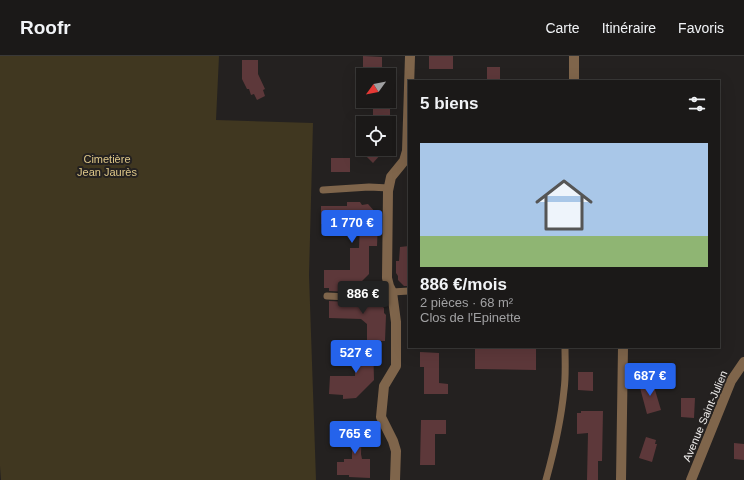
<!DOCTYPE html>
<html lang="fr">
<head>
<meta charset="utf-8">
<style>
	body { margin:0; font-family:Helvetica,sans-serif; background:#242221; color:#f1f3f6; height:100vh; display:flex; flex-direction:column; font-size:15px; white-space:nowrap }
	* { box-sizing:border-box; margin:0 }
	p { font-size:13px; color:#a0a0a2 }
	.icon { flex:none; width:22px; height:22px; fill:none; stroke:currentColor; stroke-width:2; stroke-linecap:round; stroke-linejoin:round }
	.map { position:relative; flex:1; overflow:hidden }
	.sheet { position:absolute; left:408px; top:24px; width:312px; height:268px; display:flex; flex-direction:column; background:#1b1918; border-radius:0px; box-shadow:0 4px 16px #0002,0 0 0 1px #393837 }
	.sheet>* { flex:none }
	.needle { width:26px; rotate:237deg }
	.tools { position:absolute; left:356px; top:12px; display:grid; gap:8px }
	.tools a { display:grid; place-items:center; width:40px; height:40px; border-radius:0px; background:#1b1918; box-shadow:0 4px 16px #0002,0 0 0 1px #393837; font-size:20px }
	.price { position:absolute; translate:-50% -34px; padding:0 9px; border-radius:4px; background:#2563eb; color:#fff; font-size:13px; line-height:26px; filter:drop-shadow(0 1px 2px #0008) }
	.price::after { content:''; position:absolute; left:50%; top:24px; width:12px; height:9px; margin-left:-6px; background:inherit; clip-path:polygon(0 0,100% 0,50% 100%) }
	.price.current { background:#222; color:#fff }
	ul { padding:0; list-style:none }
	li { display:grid; align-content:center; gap:8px; height:212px; padding:0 12px }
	li span { display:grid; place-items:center; height:124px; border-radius:0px; color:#555 }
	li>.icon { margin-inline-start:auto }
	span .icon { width:72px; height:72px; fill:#fffc; stroke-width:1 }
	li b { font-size:17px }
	h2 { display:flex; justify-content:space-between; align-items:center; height:48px; padding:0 12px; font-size:17px }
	header { display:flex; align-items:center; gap:24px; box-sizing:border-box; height:56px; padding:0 20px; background:#1b1918; border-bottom:1px solid #393837 }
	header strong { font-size:19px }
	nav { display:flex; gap:22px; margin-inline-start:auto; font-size:14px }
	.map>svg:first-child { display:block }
	.green { fill:#403720 }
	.building { fill:#5d383a }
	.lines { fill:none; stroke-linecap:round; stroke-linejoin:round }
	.service { stroke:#7f654b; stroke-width:7 }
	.minor { stroke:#7f654b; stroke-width:10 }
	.labels { text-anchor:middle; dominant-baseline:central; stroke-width:4; stroke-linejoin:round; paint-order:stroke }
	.park-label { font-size:11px; fill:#dec789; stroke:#242120 }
	.street-label { font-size:11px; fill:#edebea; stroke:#242120 }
</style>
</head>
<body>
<header>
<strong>Roofr</strong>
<nav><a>Carte</a><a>Itinéraire</a><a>Favoris</a></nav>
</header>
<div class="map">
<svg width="744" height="424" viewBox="0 0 744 424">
	<rect width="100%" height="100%" fill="#242120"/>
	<!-- green -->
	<path class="green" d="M0,0H219L216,64L313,67L309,219L316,424H1L0,410Z"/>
	<!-- building -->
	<path class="building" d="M363,0L382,1V12H363Z
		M429,0H453V13H429Z
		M242,4H258V18L265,33L263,34L265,40L257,44L254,38L251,39L249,33H247L242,23Z
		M487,11H500V25H487Z
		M373,52H390V63H388V67H373Z
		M359,93H377L381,98L373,107Z
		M331,102H350V116H331Z
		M347,146H360L362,149L368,148L376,157V162L378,165L377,190H369V218L355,232L348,236L329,235V232H324V214H350V192H359L360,168H321V150H347Z
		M409,190V230H404L398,224V220L396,217V205H399L400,191Z
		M359,241H368L370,243L376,244L384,252V257L386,259L385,285H367V268L361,263L329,262V245L349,246Z
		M356,287H373L374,324L356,342L343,343V339L329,338L330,320H355Z
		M475,291H536V314L475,313Z
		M420,296L439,297V327L448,328V338H424V311H420Z
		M578,316H593V335L578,334Z
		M652,324L661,354L647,358L639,328Z
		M681,342H695L694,362L681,361Z
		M581,355H603L602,405H598V424H587L588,377L577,378V357H581Z
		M421,364H446V378H435V409H420Z
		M345,368H362L361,398L362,403H370V422L349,421V419H337V406H344V403H352V382H345Z
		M646,381L656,384L655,388H657L652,406L639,402Z
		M734,387L744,388V404L734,403Z"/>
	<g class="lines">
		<!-- service -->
		<path class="service" d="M323,134L369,131L389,132
			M392,236L409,235
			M327,240L349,241L359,235L389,230
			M546,424C554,395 561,365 564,334C566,320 565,305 565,291"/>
		<!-- minor -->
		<path class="minor" d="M574,25V0
			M395,424L396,395L393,385L381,361L384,330L396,310V266L392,236L389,230L387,222L388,135L391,121L404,105L407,95L410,0
			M621,424L623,291
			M691,424L731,325L744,306"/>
	</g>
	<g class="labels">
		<!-- park labels -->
		<g class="park-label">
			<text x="107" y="103">Cimetière<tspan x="107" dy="13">Jean Jaurès</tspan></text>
		</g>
		<!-- street labels -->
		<g class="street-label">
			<text transform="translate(705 360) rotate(-67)">Avenue Saint-Julien</text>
		</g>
	</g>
</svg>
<div class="tools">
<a><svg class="needle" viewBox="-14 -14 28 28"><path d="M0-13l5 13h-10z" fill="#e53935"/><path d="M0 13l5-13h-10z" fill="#a0a0a2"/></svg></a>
<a><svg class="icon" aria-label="locate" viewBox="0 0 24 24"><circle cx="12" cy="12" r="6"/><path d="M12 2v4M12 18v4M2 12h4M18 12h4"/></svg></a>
</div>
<b class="price" style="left:352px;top:188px">1 770 €</b>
<b class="price current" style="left:363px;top:259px">886 €</b>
<b class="price" style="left:356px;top:318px">527 €</b>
<b class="price" style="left:650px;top:341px">687 €</b>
<b class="price" style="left:355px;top:399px">765 €</b>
<section class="sheet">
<h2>5 biens<svg class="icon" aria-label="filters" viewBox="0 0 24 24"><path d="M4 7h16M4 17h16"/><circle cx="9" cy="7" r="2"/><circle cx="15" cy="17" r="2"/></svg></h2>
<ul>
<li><span style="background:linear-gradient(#a9c7e8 75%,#8fb573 0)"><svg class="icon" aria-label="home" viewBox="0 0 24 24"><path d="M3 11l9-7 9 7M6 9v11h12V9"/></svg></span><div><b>886 €/mois</b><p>2 pièces · 68 m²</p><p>Clos de l'Epinette</p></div></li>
</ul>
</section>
</div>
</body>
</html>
